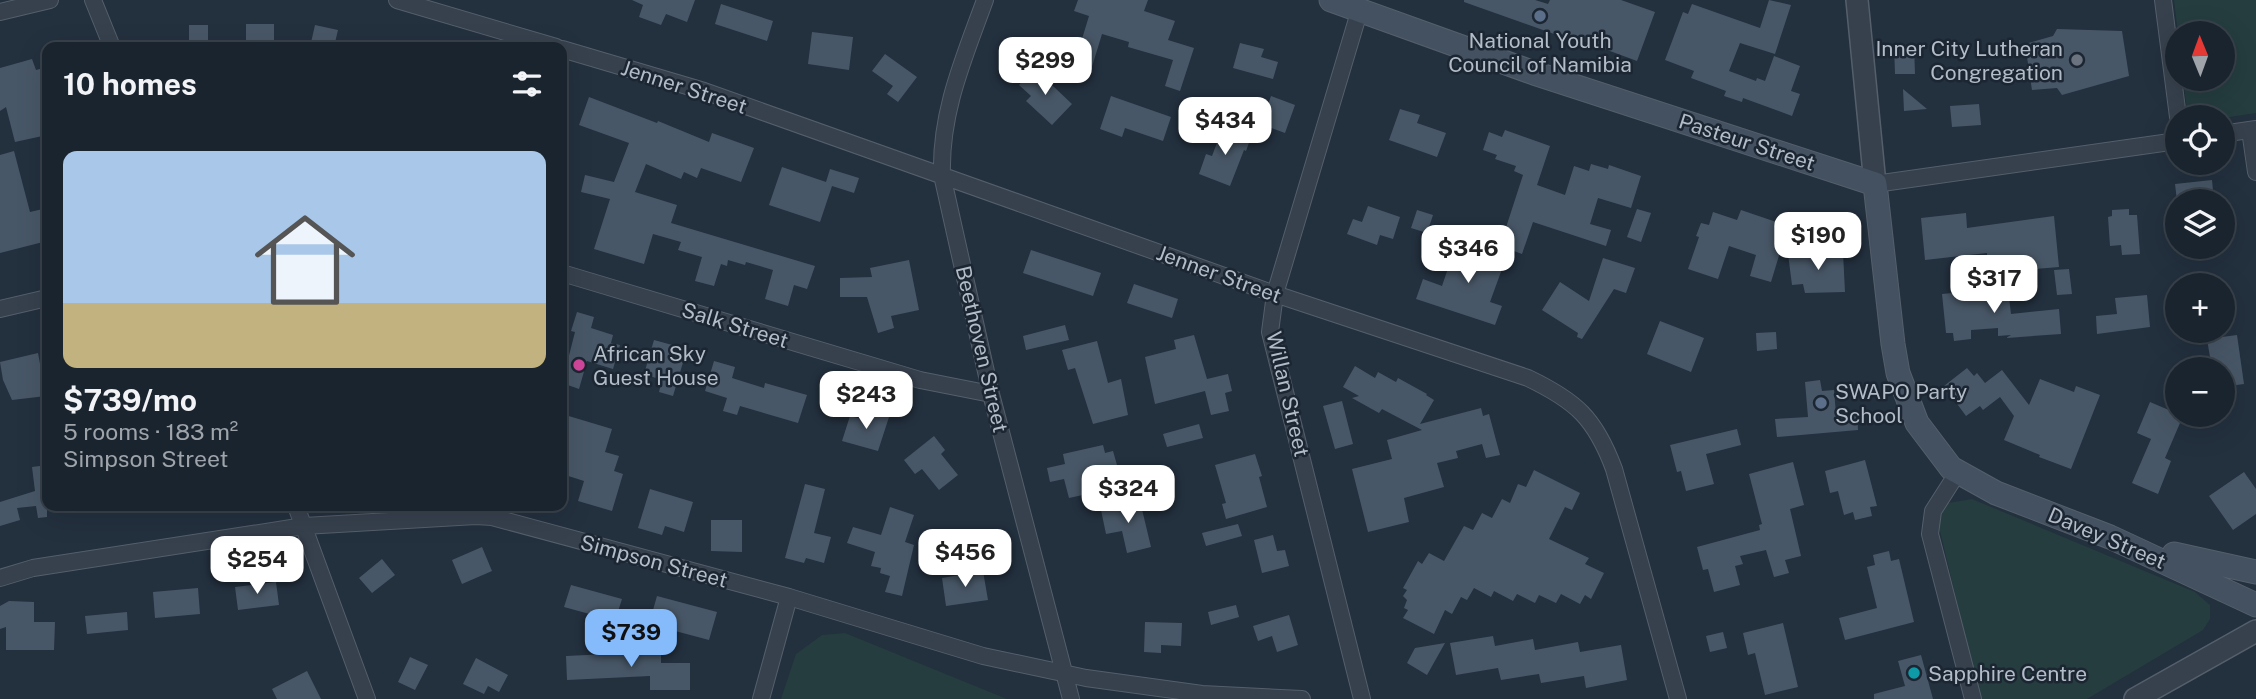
<!DOCTYPE html>
<html lang="en">
<head>
<meta charset="utf-8">
<style>
	body { margin:0; font-family:"Public Sans",sans-serif; background:#27303a; color:#f1f3f6; height:100vh; display:flex; flex-direction:column; font-size:26px; white-space:nowrap }
	* { box-sizing:border-box; margin:0 }
	p { font-size:23px; color:#9fa4aa }
	.icon { flex:none; width:38px; height:38px; fill:none; stroke:currentColor; stroke-width:2; stroke-linecap:round; stroke-linejoin:round }
	.map { position:relative; flex:1; overflow:hidden }
	.panel { position:absolute; left:42px; top:42px; width:525px; height:469px; display:flex; flex-direction:column; background:#1a242e; border-radius:14px; box-shadow:0 7px 28px #0002,0 0 0 2px #38414a }
	.panel>* { flex:none }
	.needle { width:46px; rotate:359deg }
	.tools { position:absolute; left:2165px; top:21px; display:grid; gap:14px }
	.tools a { display:grid; place-items:center; width:70px; height:70px; border-radius:50%; background:#1a242e; box-shadow:0 7px 28px #0002,0 0 0 2px #38414a; font-size:35px }
	.price { position:absolute; translate:-50% -60px; padding:0 16px; border-radius:14px; background:#fff; color:#222; font-size:23px; line-height:46px; filter:drop-shadow(0 2px 4px #0008) }
	.price::after { content:''; position:absolute; left:50%; top:42px; width:21px; height:16px; margin-left:-10px; background:inherit; clip-path:polygon(0 0,100% 0,50% 100%) }
	.price.active { background:#85bafb; color:#111 }
	ul { padding:0; list-style:none }
	li { display:grid; align-content:center; gap:14px; height:371px; padding:0 21px }
	li span { display:grid; place-items:center; height:217px; border-radius:14px; color:#555 }
	li>.icon { margin-inline-start:auto }
	span .icon { width:126px; height:126px; fill:#fffc; stroke-width:1 }
	li b { font-size:30px }
	h2 { display:flex; justify-content:space-between; align-items:center; height:84px; padding:0 21px; font-size:30px }
	.map>svg:first-child { display:block }
	.green { fill:#253d3f }
	.building { fill:#485767 }
	.lines { fill:none; stroke-linecap:round; stroke-linejoin:round }
	.minor-casing { stroke:#555f6b; stroke-width:18 }
	.tertiary-casing { stroke:#555f6b; stroke-width:24 }
	.secondary-casing { stroke:#555f6b; stroke-width:25 }
	.minor { stroke:#37414e; stroke-width:16 }
	.tertiary { stroke:#37414e; stroke-width:21 }
	.secondary { stroke:#445161; stroke-width:23 }
	.service-dot { fill:#5c6f8a; stroke:#1c2632; stroke-width:2.5 }
	.worship-dot { fill:#6b7280; stroke:#1c2632; stroke-width:2.5 }
	.hotel-dot { fill:#d1479c; stroke:#1c2632; stroke-width:2.5 }
	.culture-dot { fill:#0f9aa8; stroke:#1c2632; stroke-width:2.5 }
	.labels { text-anchor:middle; dominant-baseline:central; stroke-width:5; stroke-linejoin:round; paint-order:stroke }
	.poi-label { font-size:21px; fill:#b2bcc9; stroke:#1c2632; text-anchor:start }
	.street-label { font-size:21px; fill:#b2bcc9; stroke:#1c2632 }
</style>
</head>
<body>
<div class="map">
<svg width="2256" height="699" viewBox="0 0 2256 699">
	<rect width="100%" height="100%" fill="#23303e"/>
	<!-- green -->
	<path class="green" d="M2174,0H2256V113L2223,118L2188,117L2183,79H2222V33H2178Z
		M1972,499L2195,592L2210,605V619L2203,630L2087,699H1980L1940,531V513L1948,503Z
		M845,633L1007,699H781L796,654L822,635Z"/>
	<!-- building -->
	<path class="building" d="M632,0H695L687,22L666,14L661,25L639,17L643,5Z
		M1078,0H1148L1144,11L1175,21L1168,40L1194,48L1180,91L1165,86L1173,60L1128,47L1129,42L1102,34L1091,70L1074,65L1089,16L1074,11Z
		M1464,0H1535L1548,4L1550,0H1621L1655,12L1637,61L1572,37L1571,40L1464,2Z
		M1769,0L1791,5L1775,54L1740,43L1729,71L1756,81L1757,78L1765,81L1774,56L1800,66L1791,91L1800,94L1792,116L1743,98L1742,102L1724,96L1726,91L1691,78L1694,71L1665,60L1683,12L1688,14L1692,4L1760,28Z
		M721,4L773,21L767,41L715,24Z
		M246,24H274V47H246Z
		M189,25H208V47H189Z
		M315,25L338,30L334,47H310Z
		M2057,29L2122,31L2129,76L2062,95L2057,88L2032,90L2025,44L2053,36Z
		M812,32L853,37L849,70L808,64Z
		M1240,43L1264,49L1261,57L1278,62L1273,79L1233,68Z
		M1894,45H1914L1915,74H1895Z
		M885,54L917,77L898,102L887,94L893,86L872,71Z
		M32,59L36,70L47,67V135L15,142L6,107L0,111V68Z
		M1034,68L1072,104L1052,125L1026,101L1031,96L1019,85Z
		M1903,89L1927,109L1904,111Z
		M1111,96L1171,117L1163,141L1125,128L1122,137L1100,129Z
		M1271,96L1295,105L1285,133L1261,124Z
		M589,97L657,123L658,121L709,142L712,133L754,148L741,182L701,168L697,178L684,172L681,179L646,164L635,192L677,205L671,223L815,266L807,289L794,285L788,306L765,299L773,270L746,262L745,265L728,260L727,266L721,264L714,286L695,281L702,257L678,250L681,242L653,234L644,264L594,249L610,199L581,192L585,175L614,182L629,143L579,125Z
		M1979,104L1981,125L1952,127L1950,106Z
		M1400,109L1420,115L1417,123L1446,133L1437,157L1389,140Z
		M1223,127L1251,137L1246,151L1244,150L1230,186L1199,174L1206,154L1212,156Z
		M1505,130L1550,146L1537,185L1565,195L1574,166L1589,171L1591,164L1608,169L1609,165L1641,176L1631,208L1598,198L1590,224L1611,230L1606,246L1533,222L1522,254L1500,246L1523,175L1514,171L1516,166L1495,159L1497,155L1483,150L1489,132L1502,137Z
		M14,151L30,212L47,208V241L0,253V155Z
		M782,167L826,182L830,169L859,178L854,193L832,186L820,222L769,205Z
		M2212,180L2214,201H2177L2175,184Z
		M1368,206L1400,217L1393,239L1380,235L1377,245L1347,234L1353,219L1362,222Z
		M1637,209L1651,213L1641,242L1627,237Z
		M2129,209V215H2137L2140,254L2122,255L2121,245L2110,246L2108,217L2112,216V210Z
		M1417,210L1433,215L1427,233L1411,228Z
		M1741,210L1788,226L1771,282L1750,276L1756,255L1729,246L1718,279L1688,269L1699,237L1696,236L1701,223L1709,225L1713,212L1737,220Z
		M1966,213L1967,228L2054,216L2059,267L2024,270L2023,258L1987,262V253L1925,260L1921,218Z
		M1457,242L1506,258L1490,302L1502,306L1495,325L1416,299L1423,279L1442,286Z
		M1031,250L1101,273L1093,296L1023,273Z
		M1843,252L1845,292L1805,293L1803,284L1792,285L1788,254Z
		M1603,258L1635,268L1626,293L1614,289L1582,339L1577,337L1578,333L1542,310L1560,282L1589,301Z
		M909,260L919,310L891,316L894,328L878,333L867,297H840V278L872,277L870,268Z
		M2069,269L2072,294L2057,295L2054,270Z
		M1976,282L1977,293L2008,289L2011,314L2059,309L2061,334L2006,338L2011,335L1998,336V328L1971,330V339L1954,341L1953,333H1946L1942,294L1962,292L1961,284Z
		M1134,284L1178,299L1172,318L1127,303Z
		M2147,295L2150,327L2097,334L2096,316L2117,314L2115,298Z
		M577,312L594,317L591,328L613,335L611,343L620,345L613,369L587,361L579,389L562,383L575,332L571,331Z
		M1660,321L1704,338L1691,372L1647,354Z
		M1065,325L1069,340L1026,350L1023,336Z
		M1776,332L1777,349L1757,351L1756,333Z
		M1194,335L1207,379L1228,374L1232,391L1225,393L1229,411L1211,415L1205,391L1155,404L1145,357L1176,349L1174,340Z
		M2237,335L2244,384L2222,387V369H2212L2207,339Z
		M654,340L687,349L673,396L659,392L662,380L644,374Z
		M1097,341L1108,383L1121,379L1128,415L1093,424L1075,368L1068,370L1062,350Z
		M38,353L46,396L12,400L3,380L0,362Z
		M714,361L735,367L732,378L764,388L765,383L807,395L798,423L740,406L737,415L723,411L727,398L705,391Z
		M1355,366L1375,378L1378,372L1396,382L1398,378L1427,394L1426,395L1434,400L1420,424L1481,408L1483,416L1489,414L1500,455L1486,458L1482,444L1456,451L1458,458L1437,463L1444,487L1404,498L1409,522L1368,532L1352,469L1392,459L1387,440L1422,430L1382,409L1379,413L1352,398L1359,396L1343,387Z
		M1967,368L1974,376L1977,373L1985,383L2002,370L2029,405L2040,379L2074,392L2076,386L2100,395L2071,469L2039,457L2040,455L2004,440L2014,416L2000,397L1983,410L1980,406L1966,416L1944,386Z
		M1820,380L1822,391L1834,390L1836,414L1857,413L1858,430L1777,437L1775,419L1808,417L1805,382Z
		M1342,401L1353,444L1335,449L1323,406Z
		M2150,402L2183,416L2165,458L2171,461L2158,494L2132,483L2151,439L2137,433Z
		M868,411L889,417L878,451L842,441L850,416L865,420Z
		M562,414L612,429L605,452L619,456L614,471L623,474L612,511L578,501L584,481L562,474Z
		M1199,424L1203,438L1167,447L1163,434Z
		M1737,429L1741,445L1706,454L1714,484L1686,491L1681,471L1677,472L1670,445Z
		M934,436L945,450L941,454L958,475L939,490L922,469L915,474L904,460Z
		M1103,445L1105,453L1113,451L1119,472L1089,479L1092,493L1069,498L1064,479L1050,482L1047,468L1065,464L1063,454Z
		M1255,454L1262,476L1259,477L1267,507L1226,519L1222,504L1226,503L1215,465Z
		M1865,460L1877,506L1870,507L1872,516L1855,520L1853,512L1844,515L1838,491L1830,493L1825,471Z
		M1793,462L1804,505L1790,509L1801,556L1785,560L1789,573L1774,577L1766,550L1740,556L1743,564L1735,566L1740,585L1714,592L1708,569L1703,570L1697,547L1760,530L1759,525L1762,524L1749,474Z
		M47,465V517L38,518L36,506L17,508L20,520L0,526V502L35,491L32,467Z
		M1534,470L1580,493L1572,510L1565,507L1549,539L1589,558L1585,564L1604,573L1591,599L1585,595L1580,604L1561,594L1556,603L1539,595L1535,603L1517,594L1513,601L1494,591L1491,597L1474,588L1467,600L1461,597L1452,614L1445,610L1434,634L1403,618L1408,610L1404,608L1407,600L1403,596L1407,590L1403,588L1418,561L1422,564L1429,553L1444,561L1464,526L1473,530L1482,513L1492,518L1502,499L1510,503L1518,484L1526,487Z
		M2244,472L2256,489V514L2233,530L2209,496Z
		M805,484L825,489L814,533L831,537L824,563L806,558L804,563L785,558Z
		M650,489L693,502L684,532L665,526L662,535L638,528Z
		M1140,501L1151,547L1127,553L1122,531L1106,534L1101,510Z
		M890,507L914,515L905,542L914,545L902,596L885,592L890,576L880,573L881,568L871,566L875,552L847,543L853,527L881,535Z
		M711,520H742V552L711,551Z
		M1238,524L1242,536L1206,546L1202,533Z
		M950,530L991,544L984,564L943,551Z
		M1273,535L1277,551L1285,550L1289,566L1262,573L1254,540Z
		M482,547L492,571L462,584L452,560Z
		M1889,551L1891,561L1899,559L1914,622L1845,640L1839,618L1877,608L1867,567L1875,565L1873,555Z
		M382,559L395,575L372,593L359,578Z
		M983,571L988,600L946,606L942,578Z
		M276,582L279,605L238,610L235,587Z
		M571,585L622,599L615,621L564,607Z
		M198,588L200,614L155,618L153,592Z
		M657,596L717,612L709,640L649,624Z
		M9,601L34,602V622H55L54,650H6V627L0,629V606Z
		M1236,605L1239,617L1211,625L1208,612Z
		M127,612L128,630L87,634L85,616Z
		M1289,615L1298,645L1277,652L1272,636L1258,641L1253,626Z
		M1145,622L1182,623L1181,646L1161,645V653L1144,652Z
		M1783,623L1798,687L1765,695L1755,653L1748,655L1743,633Z
		M1723,632L1727,648L1710,652L1706,636Z
		M1493,636L1495,646L1533,639L1535,650L1578,642L1580,652L1621,645L1627,680L1586,688L1584,676L1541,683L1539,674L1501,680L1498,668L1456,675L1450,643Z
		M1445,643L1427,675L1407,663L1415,648Z
		M628,653H661V663H690V690H650V676L567,680L566,656Z
		M1921,655L1933,699H1874V694L1905,686L1898,661Z
		M410,657L428,665L415,690L398,682Z
		M476,658L508,675L499,692L488,686L484,694L463,684Z
		M307,671L321,699H277L272,689Z"/>
	<g class="lines">
		<defs>
			<path id="minor" d="M93,0L112,47
				M397,0L556,47
				M985,0C964,58 940,112 942,175L991,394L1071,699
				M2163,0L2178,117
				M1360,9L1275,294L1270,332L1362,699
				M0,12L50,0
				M562,49L704,91L1275,294L1528,378C1576,401 1595,418 1614,469L1678,699
				M2250,130L2256,172
				M2222,134L2256,129
				M1875,184L2177,141
				M562,273L920,380L991,394
				M0,309L47,298
				M1958,472L1933,511L1930,534L1973,699
				M296,506L367,699
				M0,578L33,568L304,526L476,516L492,517L789,597L983,656L1086,678L1202,694L1302,699
				M761,699L789,597"/>
			<path id="tertiary" d="M1857,0L1875,184
				M2135,699L2256,631"/>
			<path id="secondary" d="M1331,0L1534,73L1875,184L1893,344L1898,373L1917,423L1951,468L1996,493L2110,537L2256,605
				M2174,554L2256,572"/>
		</defs>
		<!-- minor casing -->
		<use href="#minor" class="minor-casing"/>
		<!-- tertiary casing -->
		<use href="#tertiary" class="tertiary-casing"/>
		<!-- secondary casing -->
		<use href="#secondary" class="secondary-casing"/>
		<!-- minor -->
		<use href="#minor" class="minor"/>
		<!-- tertiary -->
		<use href="#tertiary" class="tertiary"/>
		<!-- secondary -->
		<use href="#secondary" class="secondary"/>
	</g>
	<!-- markers -->
	<g class="service-dot">
		<circle cx="1540" cy="16" r="7"/>
		<circle cx="1821" cy="403" r="7"/>
	</g>
	<circle class="worship-dot" cx="2077" cy="60" r="7"/>
	<circle class="hotel-dot" cx="579" cy="365" r="7"/>
	<circle class="culture-dot" cx="1914" cy="673" r="7"/>
	<g class="labels">
		<!-- poi labels -->
		<g class="poi-label">
			<text x="1540" y="40" text-anchor="middle">National Youth<tspan x="1540" dy="24">Council of Namibia</tspan></text>
			<text x="2063" y="48" text-anchor="end">Inner City Lutheran<tspan x="2063" dy="24">Congregation</tspan></text>
			<text x="593" y="353">African Sky<tspan x="593" dy="24">Guest House</tspan></text>
			<text x="1835" y="391">SWAPO Party<tspan x="1835" dy="24">School</tspan></text>
			<text x="1928" y="673">Sapphire Centre</text>
		</g>
		<!-- street labels -->
		<g class="street-label">
			<text transform="translate(684 87) rotate(18)">Jenner Street</text>
			<text transform="translate(1747 142) rotate(18)">Pasteur Street</text>
			<text transform="translate(1219 274) rotate(20)">Jenner Street</text>
			<text transform="translate(735 325) rotate(17)">Salk Street</text>
			<text transform="translate(982 349) rotate(77)">Beethoven Street</text>
			<text transform="translate(1288 394) rotate(77)">Willan Street</text>
			<text transform="translate(2107 538) rotate(23)">Davey Street</text>
			<text transform="translate(654 561) rotate(15)">Simpson Street</text>
		</g>
	</g>
</svg>
<div class="tools">
<a><svg class="needle" viewBox="-14 -14 28 28"><path d="M0-13l5 13h-10z" fill="#e53935"/><path d="M0 13l5-13h-10z" fill="#9fa4aa"/></svg></a>
<a><svg class="icon" aria-label="locate" viewBox="0 0 24 24"><circle cx="12" cy="12" r="6"/><path d="M12 2v4M12 18v4M2 12h4M18 12h4"/></svg></a>
<a><svg class="icon" aria-label="layers" viewBox="0 0 24 24"><path d="M12 4l9 5-9 5-9-5zM3 14l9 5 9-5"/></svg></a>
<a>+</a>
<a>−</a>
</div>
<b class="price" style="left:1045px;top:97px">$299</b>
<b class="price" style="left:1225px;top:157px">$434</b>
<b class="price" style="left:1818px;top:272px">$190</b>
<b class="price" style="left:1468px;top:285px">$346</b>
<b class="price" style="left:1994px;top:315px">$317</b>
<b class="price" style="left:866px;top:431px">$243</b>
<b class="price" style="left:1128px;top:525px">$324</b>
<b class="price" style="left:965px;top:589px">$456</b>
<b class="price" style="left:257px;top:596px">$254</b>
<b class="price active" style="left:631px;top:669px">$739</b>
<section class="panel">
<h2>10 homes<svg class="icon" aria-label="filters" viewBox="0 0 24 24"><path d="M4 7h16M4 17h16"/><circle cx="9" cy="7" r="2"/><circle cx="15" cy="17" r="2"/></svg></h2>
<ul>
<li><span style="background:linear-gradient(#a9c7e8 70%,#c2b280 0)"><svg class="icon" aria-label="home" viewBox="0 0 24 24"><path d="M3 11l9-7 9 7M6 9v11h12V9"/></svg></span><div><b>$739/mo</b><p>5 rooms · 183 m²</p><p>Simpson Street</p></div></li>
</ul>
</section>
</div>
</body>
</html>
